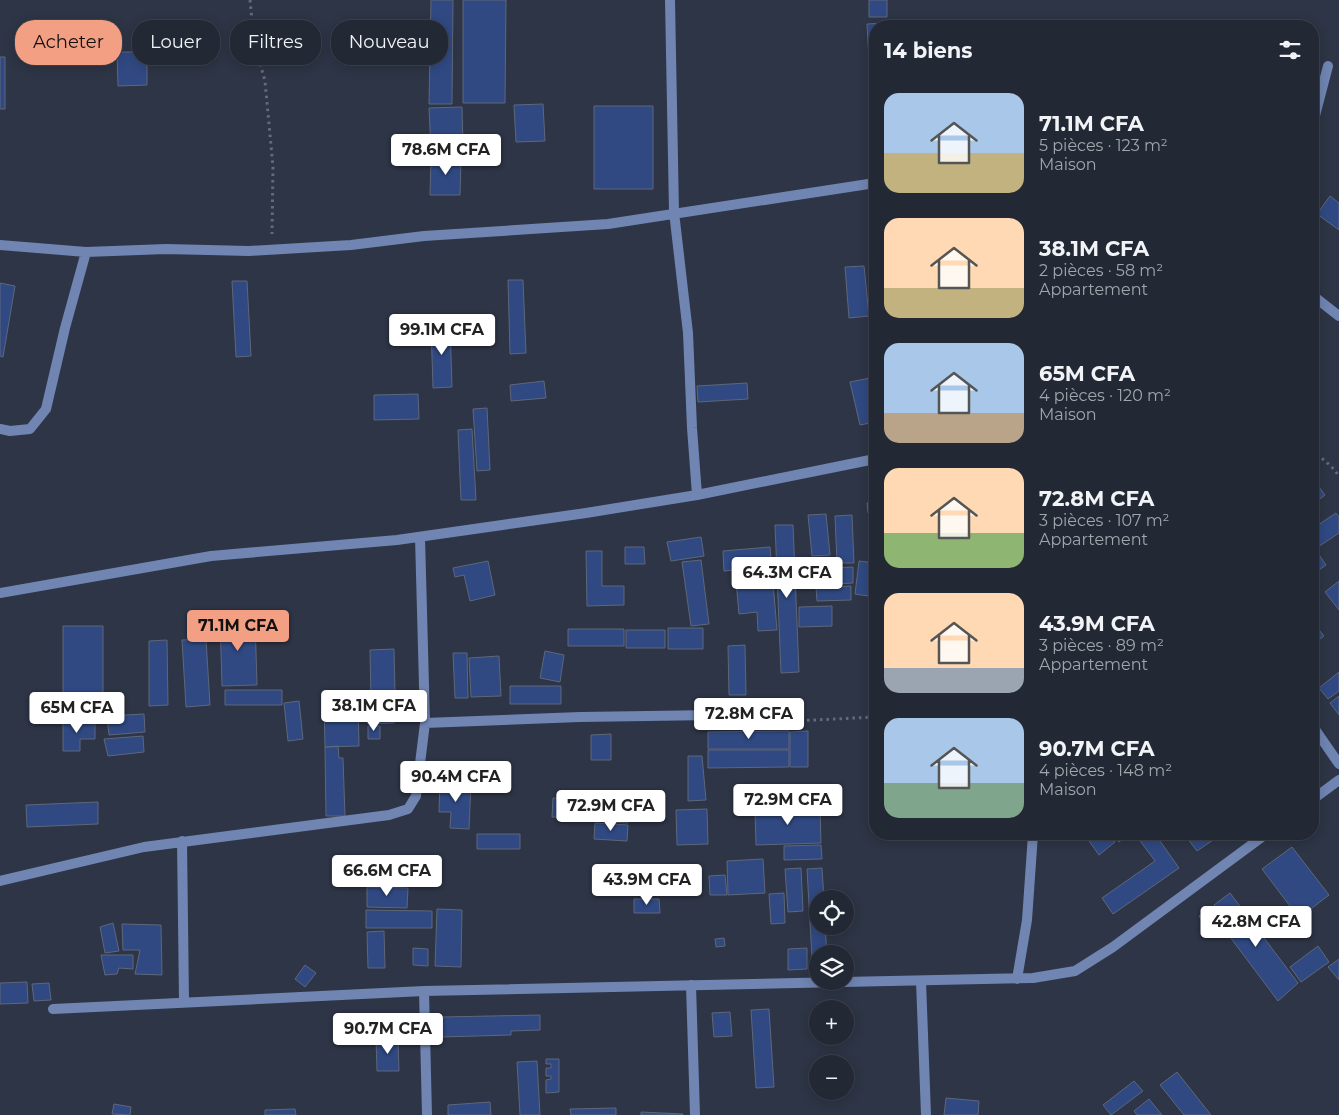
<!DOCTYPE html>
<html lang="fr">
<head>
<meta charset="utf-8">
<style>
	body { margin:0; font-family:Montserrat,sans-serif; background:#2a303c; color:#f1f3f6; height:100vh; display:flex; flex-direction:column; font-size:19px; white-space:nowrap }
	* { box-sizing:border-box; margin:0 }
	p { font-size:16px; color:#a2a6ac }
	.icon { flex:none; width:28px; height:28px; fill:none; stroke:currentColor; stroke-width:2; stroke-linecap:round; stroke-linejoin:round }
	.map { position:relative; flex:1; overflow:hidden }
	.side { position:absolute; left:869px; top:20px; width:450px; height:820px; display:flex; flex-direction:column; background:#222834; border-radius:20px; box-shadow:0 2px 12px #0003,0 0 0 1px #3f444f }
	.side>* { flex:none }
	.banner { position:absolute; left:15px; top:20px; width:475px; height:45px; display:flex; gap:10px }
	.fabs { position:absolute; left:809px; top:890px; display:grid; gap:10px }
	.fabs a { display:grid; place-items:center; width:45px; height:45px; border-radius:50%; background:#222834; box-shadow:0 2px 12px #0003,0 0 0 1px #3f444f; font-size:25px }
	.price { position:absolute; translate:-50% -42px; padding:0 11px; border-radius:5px; background:#fff; color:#222; font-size:16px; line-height:32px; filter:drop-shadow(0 1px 2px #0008) }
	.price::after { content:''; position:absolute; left:50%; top:30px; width:15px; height:11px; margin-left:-8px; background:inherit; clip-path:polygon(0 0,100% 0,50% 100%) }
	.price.on { background:#f39f83; color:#111 }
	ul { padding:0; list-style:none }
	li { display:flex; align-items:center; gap:15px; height:125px; padding:0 15px }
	li span { display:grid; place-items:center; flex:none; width:140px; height:100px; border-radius:15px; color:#555 }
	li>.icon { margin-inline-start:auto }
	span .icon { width:60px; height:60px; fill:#fffc; stroke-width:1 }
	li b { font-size:21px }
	h2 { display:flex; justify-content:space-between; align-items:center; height:60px; padding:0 15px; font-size:21px }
	.pill { padding:0 18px; border-radius:20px; background:#222834; box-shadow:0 2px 12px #0003,0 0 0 1px #3f444f; font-size:18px; line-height:45px }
	.pill.on { background:#f39f83; color:#111 }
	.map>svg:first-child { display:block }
	.building { fill:#304982; stroke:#5e677a }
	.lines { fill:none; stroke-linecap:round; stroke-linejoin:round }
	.path { stroke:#646b7a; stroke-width:3; stroke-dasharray:2.5 4; stroke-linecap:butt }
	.street { stroke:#7085b2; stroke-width:10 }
</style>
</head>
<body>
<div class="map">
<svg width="1339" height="1115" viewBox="0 0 1339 1115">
	<rect width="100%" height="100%" fill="#2d3546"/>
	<!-- building -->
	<path class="building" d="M431,0H453L452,104H429Z
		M463,0H506L505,103H463Z
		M869,0H887V17H869Z
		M884,23V26H875V60H869L867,24Z
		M117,52H147V85L118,86Z
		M0,57H5V109H0Z
		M543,104L545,141L516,142L514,105Z
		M594,106H653V189H594Z
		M462,107L463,148L431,149L429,108Z
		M431,158H461L460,195H430Z
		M1330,196L1339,203V230L1317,214Z
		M864,266L869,316L849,318L845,267Z
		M508,280H523L526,353L510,354Z
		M232,281H247L251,356L236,357Z
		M0,283L15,286L3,357L0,356Z
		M450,324L452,387L433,388L431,325Z
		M875,377V422L860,425L850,382Z
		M544,381L546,398L511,401L510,385Z
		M747,383L748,399L698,402L697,386Z
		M418,394L419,419L374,420V395Z
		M487,408L490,470L477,471L473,409Z
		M472,429L476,500H461L458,430Z
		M1316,483L1325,495L1312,505V486Z
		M875,501V512L868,513L867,503Z
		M1336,513L1339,517V533L1315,549L1326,565L1312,575V529Z
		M826,514L830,555L812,556L808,515Z
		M852,515L854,563H837L835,516Z
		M775,525H793L799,672L781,673Z
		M701,537L704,556L671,561L667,542Z
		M625,547H644L645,564H625Z
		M770,547L777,630L758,631L757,612L739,614L735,570L724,571L723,551Z
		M586,551H602V586H624V605L587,606Z
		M701,560L709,624L691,626L682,562Z
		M488,561L495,595L470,601L464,575L455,577L453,568Z
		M859,561L875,563V597L855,594Z
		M853,567V583L816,585L814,569Z
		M1339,581V610L1325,592Z
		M851,586V600L817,601L816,588Z
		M832,606V626L799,627V607Z
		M255,619L257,685L222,686L220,620Z
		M1315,625L1324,636L1312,645V627Z
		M63,626H103V717H63Z
		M668,628H703V649H668Z
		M568,629H624V646H568Z
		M626,630H665V648H626Z
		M206,639L210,705L186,707L182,640Z
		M167,640L168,705L149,706V641Z
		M745,645L746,695H729L728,646Z
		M394,649L395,692H387V699L371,700L370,650Z
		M545,651L564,655L560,682L540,678Z
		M453,653H467L468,698H455Z
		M499,656L501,696L471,697L469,658Z
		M1339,672V691L1328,699L1319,688Z
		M510,686H561V704H510Z
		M225,690H282V705H225Z
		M1339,696V715L1330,703Z
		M358,700L359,746L325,747L324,701Z
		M299,701L303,739L288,741L284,703Z
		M367,701H393L394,723L368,724Z
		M144,714L145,732L109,735L107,716Z
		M63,722H95V739H80V751H63Z
		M368,726H380V739H368Z
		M789,731V749H708V732Z
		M808,731V767H790V732Z
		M611,734V760H591V735Z
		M143,736L144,752L108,756L104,739Z
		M338,746L339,758H343L345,816H326L325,747Z
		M708,750H789V767L708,768Z
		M688,756H702L706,800L688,801Z
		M440,781L471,782L469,829L450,828L451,812H439Z
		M553,798H570L569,817H552Z
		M98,802V824L27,827L26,805Z
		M596,804L629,806L628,823L595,821Z
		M820,808L821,843L756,845L755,810Z
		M707,809L708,844L677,845L676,810Z
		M595,823L628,825L627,841L594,839Z
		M477,834H520V849H477Z
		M1084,834H1109L1115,842L1099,855Z
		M1113,834H1129L1119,842Z
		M1135,834H1155L1179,868L1113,914L1102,898L1155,861Z
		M1184,834H1222L1197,851Z
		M821,845L822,859L784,860V846Z
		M1292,847L1329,895L1299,918L1262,869Z
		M763,859L765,893L728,895L727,861Z
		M801,868L803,911L788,912L785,869Z
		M822,868L824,899H818V926H825L827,954H818V958H812L807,869Z
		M665,874L666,888L632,889V875Z
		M725,875L727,895H710L709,876Z
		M367,887L408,888L407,908L367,907Z
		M784,893L785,923L771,924L769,894Z
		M1230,893L1298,983L1278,1001L1224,929L1229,925L1214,905Z
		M634,899H659L660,913H634Z
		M437,909L462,910L461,967L435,966Z
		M366,910L432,911V928H366Z
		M1205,912L1216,926L1209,932L1199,916Z
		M113,923L119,951L105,953L100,927Z
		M122,924L161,925L162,975L135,974L140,950H123Z
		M384,931L385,968H368L367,932Z
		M724,938L725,946L716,947L715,939Z
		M1318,946L1329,962L1301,982L1290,967Z
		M413,948L428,949V966L413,965Z
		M807,948V969L788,970V949Z
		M101,955H133V969L119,968L117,974L105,975Z
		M1339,959V980L1328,967Z
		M305,965L316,973L305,987L295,979Z
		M27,982L28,1003L0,1004V983Z
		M49,983L51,1000L34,1001L32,984Z
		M769,1009L774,1087L756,1088L751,1010Z
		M730,1012L732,1036L714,1037L712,1013Z
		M540,1015V1030L511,1031V1035L442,1037V1017Z
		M398,1038L399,1071H377L376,1039Z
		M546,1059H559V1092L546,1093V1080L551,1079V1076H546V1068H551V1064H546Z
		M537,1061L540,1115H520L517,1062Z
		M1177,1072L1211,1115H1184L1160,1085Z
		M1134,1081L1143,1091L1111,1115L1103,1105Z
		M946,1098L979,1101L978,1115H944Z
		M1149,1099L1162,1115H1137L1134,1111Z
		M490,1102L491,1115H448V1105Z
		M114,1104L131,1107L130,1115L112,1114Z
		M616,1108V1115H571L570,1109Z
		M295,1109L296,1115H265V1110Z
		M641,1112L683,1114V1115H641Z"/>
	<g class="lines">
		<!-- path -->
		<path class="path" d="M250,0L254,42L265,81L273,167L272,234
			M1312,450L1331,466L1339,476
			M794,721L875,717"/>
		<!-- street -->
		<path class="street" d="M670,0L674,212L688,333L692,428L697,495
			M1312,127L1328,66
			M0,245L86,252L166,249L249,251L351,245L424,236L608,224L875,183
			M1312,295L1339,316
			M0,429L10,431L30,429L46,409L65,328L86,252
			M0,593L211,556L397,540L586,513L697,495L875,459
			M425,723L580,717L777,714
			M1312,725L1339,764
			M1312,800L1339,780
			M182,841L184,1001
			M0,881L144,847L389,815L408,809L416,796L425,723L420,537
			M1017,979L1027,920L1033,834
			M921,981L926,1115
			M691,985L695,1115
			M424,991L427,1115
			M53,1009L424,991L1033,978L1075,971L1113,947L1266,834"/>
	</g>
</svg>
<div class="fabs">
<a><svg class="icon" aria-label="locate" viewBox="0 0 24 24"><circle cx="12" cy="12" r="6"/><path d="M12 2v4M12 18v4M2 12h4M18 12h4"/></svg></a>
<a><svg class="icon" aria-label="layers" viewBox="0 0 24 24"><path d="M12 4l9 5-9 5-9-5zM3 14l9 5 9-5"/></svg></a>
<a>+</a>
<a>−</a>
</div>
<b class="price" style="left:446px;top:176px">78.6M CFA</b>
<b class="price" style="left:442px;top:356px">99.1M CFA</b>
<b class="price" style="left:787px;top:599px">64.3M CFA</b>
<b class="price on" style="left:238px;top:652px">71.1M CFA</b>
<b class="price" style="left:374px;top:732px">38.1M CFA</b>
<b class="price" style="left:77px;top:734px">65M CFA</b>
<b class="price" style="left:749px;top:740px">72.8M CFA</b>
<b class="price" style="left:456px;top:803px">90.4M CFA</b>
<b class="price" style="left:788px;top:826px">72.9M CFA</b>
<b class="price" style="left:611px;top:832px">72.9M CFA</b>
<b class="price" style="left:387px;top:897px">66.6M CFA</b>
<b class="price" style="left:647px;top:906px">43.9M CFA</b>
<b class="price" style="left:1256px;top:948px">42.8M CFA</b>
<b class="price" style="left:388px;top:1055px">90.7M CFA</b>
<div class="banner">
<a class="pill on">Acheter</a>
<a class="pill">Louer</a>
<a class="pill">Filtres</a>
<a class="pill">Nouveau</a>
</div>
<section class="side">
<h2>14 biens<svg class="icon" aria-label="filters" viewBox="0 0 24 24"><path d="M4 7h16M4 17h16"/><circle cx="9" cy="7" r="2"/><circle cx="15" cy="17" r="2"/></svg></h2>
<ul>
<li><span style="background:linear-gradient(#a9c7e8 60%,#c2b280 0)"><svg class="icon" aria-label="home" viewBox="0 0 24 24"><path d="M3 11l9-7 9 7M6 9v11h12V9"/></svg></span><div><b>71.1M CFA</b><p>5 pièces · 123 m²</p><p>Maison</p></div></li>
<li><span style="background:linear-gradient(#ffd9b3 70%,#c2b280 0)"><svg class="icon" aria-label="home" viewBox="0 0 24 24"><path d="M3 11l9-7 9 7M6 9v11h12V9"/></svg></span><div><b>38.1M CFA</b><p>2 pièces · 58 m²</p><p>Appartement</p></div></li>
<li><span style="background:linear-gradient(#a9c7e8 70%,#b9a48a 0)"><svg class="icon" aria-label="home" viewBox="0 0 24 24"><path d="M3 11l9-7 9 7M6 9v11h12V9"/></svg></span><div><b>65M CFA</b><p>4 pièces · 120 m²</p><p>Maison</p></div></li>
<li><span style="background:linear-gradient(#ffd9b3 65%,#8fb573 0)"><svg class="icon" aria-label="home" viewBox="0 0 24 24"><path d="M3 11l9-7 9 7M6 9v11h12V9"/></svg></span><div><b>72.8M CFA</b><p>3 pièces · 107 m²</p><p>Appartement</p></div></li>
<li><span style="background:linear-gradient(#ffd9b3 75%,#9aa5b1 0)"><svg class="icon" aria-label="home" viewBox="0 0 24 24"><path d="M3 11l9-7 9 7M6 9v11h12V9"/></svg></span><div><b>43.9M CFA</b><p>3 pièces · 89 m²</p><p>Appartement</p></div></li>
<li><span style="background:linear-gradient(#a9c7e8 65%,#7fa58c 0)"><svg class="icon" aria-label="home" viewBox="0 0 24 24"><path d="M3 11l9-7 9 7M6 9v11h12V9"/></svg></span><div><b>90.7M CFA</b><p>4 pièces · 148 m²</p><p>Maison</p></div></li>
</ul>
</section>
</div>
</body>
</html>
